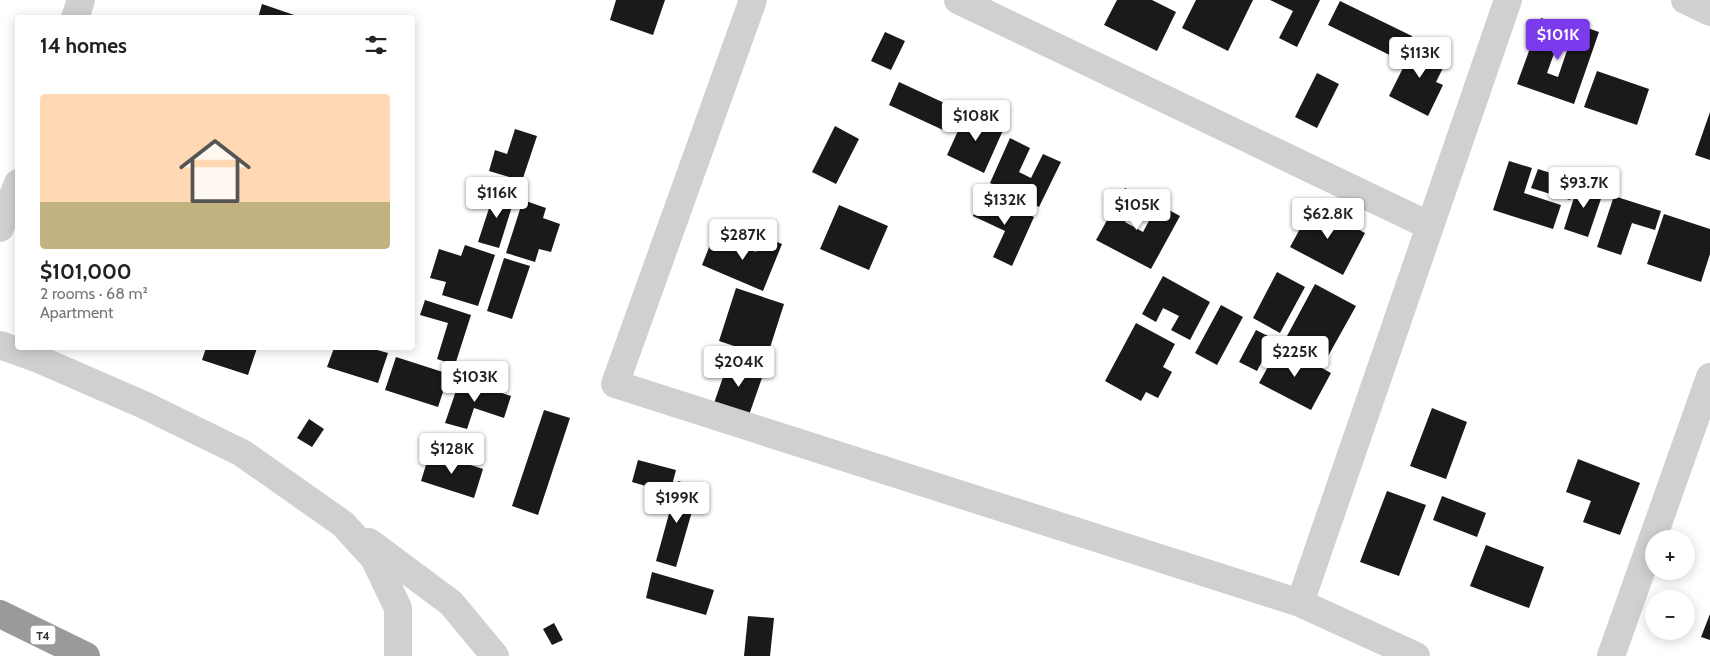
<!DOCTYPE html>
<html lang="en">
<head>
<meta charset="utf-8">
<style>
	body { margin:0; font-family:Cabin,sans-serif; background:#f6f6f6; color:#222; height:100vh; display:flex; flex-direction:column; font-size:19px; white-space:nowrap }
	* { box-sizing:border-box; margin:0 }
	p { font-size:16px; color:#767676 }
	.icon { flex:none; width:28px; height:28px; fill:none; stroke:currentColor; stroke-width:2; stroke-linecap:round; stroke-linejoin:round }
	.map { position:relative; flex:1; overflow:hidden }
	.side { position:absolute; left:15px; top:15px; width:400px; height:335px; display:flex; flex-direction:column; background:#fff; border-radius:5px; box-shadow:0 2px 12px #0003 }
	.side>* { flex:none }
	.fabs { position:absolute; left:1645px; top:530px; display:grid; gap:10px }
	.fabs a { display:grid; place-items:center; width:50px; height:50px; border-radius:50%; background:#fff; box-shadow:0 2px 12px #0003; font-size:25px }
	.price { position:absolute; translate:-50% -42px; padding:0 11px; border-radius:5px; background:#fff; color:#222; font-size:16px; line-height:32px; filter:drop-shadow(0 1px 2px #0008) }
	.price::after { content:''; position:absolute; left:50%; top:30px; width:15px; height:11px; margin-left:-8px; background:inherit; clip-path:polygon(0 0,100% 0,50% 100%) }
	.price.selected { background:#7c3aed; color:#fff }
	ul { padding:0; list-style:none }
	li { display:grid; align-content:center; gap:10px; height:265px; padding:0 25px }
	li span { display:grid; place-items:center; height:155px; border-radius:5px; color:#555 }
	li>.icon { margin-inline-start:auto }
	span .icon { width:90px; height:90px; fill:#fffc; stroke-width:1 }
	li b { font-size:21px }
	h2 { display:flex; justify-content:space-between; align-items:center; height:60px; padding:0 25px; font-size:21px }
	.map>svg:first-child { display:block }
	.building { fill:#1a1a1a }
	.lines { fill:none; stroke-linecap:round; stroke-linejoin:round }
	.minor { stroke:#d0d0d0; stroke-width:28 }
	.highway { stroke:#9a9a9a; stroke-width:28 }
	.labels { text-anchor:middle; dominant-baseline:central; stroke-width:5; stroke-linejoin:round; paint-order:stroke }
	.shield { fill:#fff; stroke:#707070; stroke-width:1 }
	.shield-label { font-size:12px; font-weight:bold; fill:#333 }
</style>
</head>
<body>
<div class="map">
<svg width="1710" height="656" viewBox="0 0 1710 656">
	<rect width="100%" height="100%" fill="#fff"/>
	<!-- building -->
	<path class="building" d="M616,0H665L653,35L610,20Z
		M1117,0H1152L1176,12L1157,51L1104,25Z
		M1196,0H1253L1228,51L1182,28Z
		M1270,0H1320L1297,47L1279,38L1293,11Z
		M1340,1L1412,36L1400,60L1328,25Z
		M262,4L300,17V18H258Z
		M1541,18L1564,26L1547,73L1558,77L1576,24L1599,32L1574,104L1517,84Z
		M885,32L905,41L891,70L871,61Z
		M1417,40L1449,56L1436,82L1443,85L1428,116L1389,96Z
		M1597,71L1649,89L1637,125L1584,107Z
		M1317,73L1339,84L1317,128L1295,117Z
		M899,82L953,107L943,130L889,105Z
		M967,111L1004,128L984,173L947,155Z
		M1710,112V160L1695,155Z
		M835,126L859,139L836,184L812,172Z
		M515,129L537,136L522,181L489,171L495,150L507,154Z
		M1010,138L1030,148L1019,172L1031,178L1043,154L1061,162L1039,207L990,183Z
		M1509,161L1532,168L1524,193L1561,205L1553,229L1493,210Z
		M1538,169L1576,181L1570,200L1531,188Z
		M1579,182L1604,190L1588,237L1564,229Z
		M1125,188L1139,196L1125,222L1143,232L1158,204L1180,216L1151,269L1096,240Z
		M495,190L515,197L499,248L478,242Z
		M984,193L1034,217L1012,266L993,257L1005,231L973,216Z
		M1614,196L1661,211L1655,230L1632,223L1621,255L1597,247Z
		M523,200L546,208L543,218L560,224L551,252L539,249L535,262L506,253Z
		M839,205L888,226L869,270L820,249Z
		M1313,205L1365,233L1343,275L1290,247Z
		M1664,214L1710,229V254L1701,282L1647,264Z
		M714,235L756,252L762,236L782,244L763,291L702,265Z
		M465,245L495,255L478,306L442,295L446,282L430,278L439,249L461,256Z
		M504,258L530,266L512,319L487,311Z
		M1277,272L1305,287L1280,333L1253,318Z
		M1163,276L1210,302L1190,340L1171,330L1179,316L1163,308L1156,322L1142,314Z
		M1315,284L1356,306L1327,358L1287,336Z
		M736,288L784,304L767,357L719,341Z
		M425,300L471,315L455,365L437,359L448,323L420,315Z
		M1221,305L1243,317L1217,365L1195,353Z
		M1136,323L1175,344L1163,367L1172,372L1158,398L1146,392L1141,401L1105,381Z
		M1256,330L1274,339L1257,371L1239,362Z
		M1280,345L1331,373L1311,410L1259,383Z
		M206,348H257L248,375L202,360Z
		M334,348H370L388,353L378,383L327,367Z
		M396,357L449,374L438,407L385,390Z
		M730,357L765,369L748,418L713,406Z
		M460,379L511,396L504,418L474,408L467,429L445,423Z
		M1432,408L1467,422L1446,479L1410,466Z
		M544,410L570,418L538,515L512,506Z
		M309,419L324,429L312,447L297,438Z
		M430,452L483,469L474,498L421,481Z
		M1578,459L1640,483L1620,535L1583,522L1591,501L1566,492Z
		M638,460L676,470L670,493L632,482Z
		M678,481L699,487L676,567L656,561Z
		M1387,491L1426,505L1399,576L1360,562Z
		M1442,496L1486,513L1477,537L1433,520Z
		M1486,545L1544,567L1529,608L1470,586Z
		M652,572L714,590L706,615L646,598Z
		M1710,614V640L1701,637Z
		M748,616L774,618L770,656H744Z
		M554,623L563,640L552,645L543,629Z"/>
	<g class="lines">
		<!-- minor -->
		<path class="minor" d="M753,0L615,384L1300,603L1416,656
			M958,0L1430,226
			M1685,0L1710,12
			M75,18L81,0
			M0,228L18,183
			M0,345L36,358L144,405L242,453L343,524L374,558L398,608V656
			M369,542L451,603L495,656
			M1300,603L1508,0
			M1611,656L1710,377"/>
		<!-- highway -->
		<path class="highway" d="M0,614L86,656"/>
	</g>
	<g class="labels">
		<!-- shield labels -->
		<rect class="shield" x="30.5" y="625.5" width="25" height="19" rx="4"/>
		<g class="shield-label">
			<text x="43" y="635">T4</text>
		</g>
	</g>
</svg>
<div class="fabs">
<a>+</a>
<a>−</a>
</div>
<b class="price selected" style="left:1558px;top:61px">$101K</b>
<b class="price" style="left:1420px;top:79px">$113K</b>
<b class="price" style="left:976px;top:142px">$108K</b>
<b class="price" style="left:1584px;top:209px">$93.7K</b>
<b class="price" style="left:497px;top:219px">$116K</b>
<b class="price" style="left:1005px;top:226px">$132K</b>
<b class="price" style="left:1137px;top:231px">$105K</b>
<b class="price" style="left:1328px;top:240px">$62.8K</b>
<b class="price" style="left:743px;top:261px">$287K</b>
<b class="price" style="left:1295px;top:378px">$225K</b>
<b class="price" style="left:739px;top:388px">$204K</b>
<b class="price" style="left:475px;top:403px">$103K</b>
<b class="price" style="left:452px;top:475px">$128K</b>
<b class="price" style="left:677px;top:524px">$199K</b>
<section class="side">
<h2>14 homes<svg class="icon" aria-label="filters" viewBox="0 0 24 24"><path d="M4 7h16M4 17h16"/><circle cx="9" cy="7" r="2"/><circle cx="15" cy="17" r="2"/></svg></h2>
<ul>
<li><span style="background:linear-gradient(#ffd9b3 70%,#c2b280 0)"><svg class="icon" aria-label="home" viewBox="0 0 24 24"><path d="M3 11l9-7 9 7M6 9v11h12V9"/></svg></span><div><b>$101,000</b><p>2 rooms · 68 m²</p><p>Apartment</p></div></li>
</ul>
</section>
</div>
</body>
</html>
